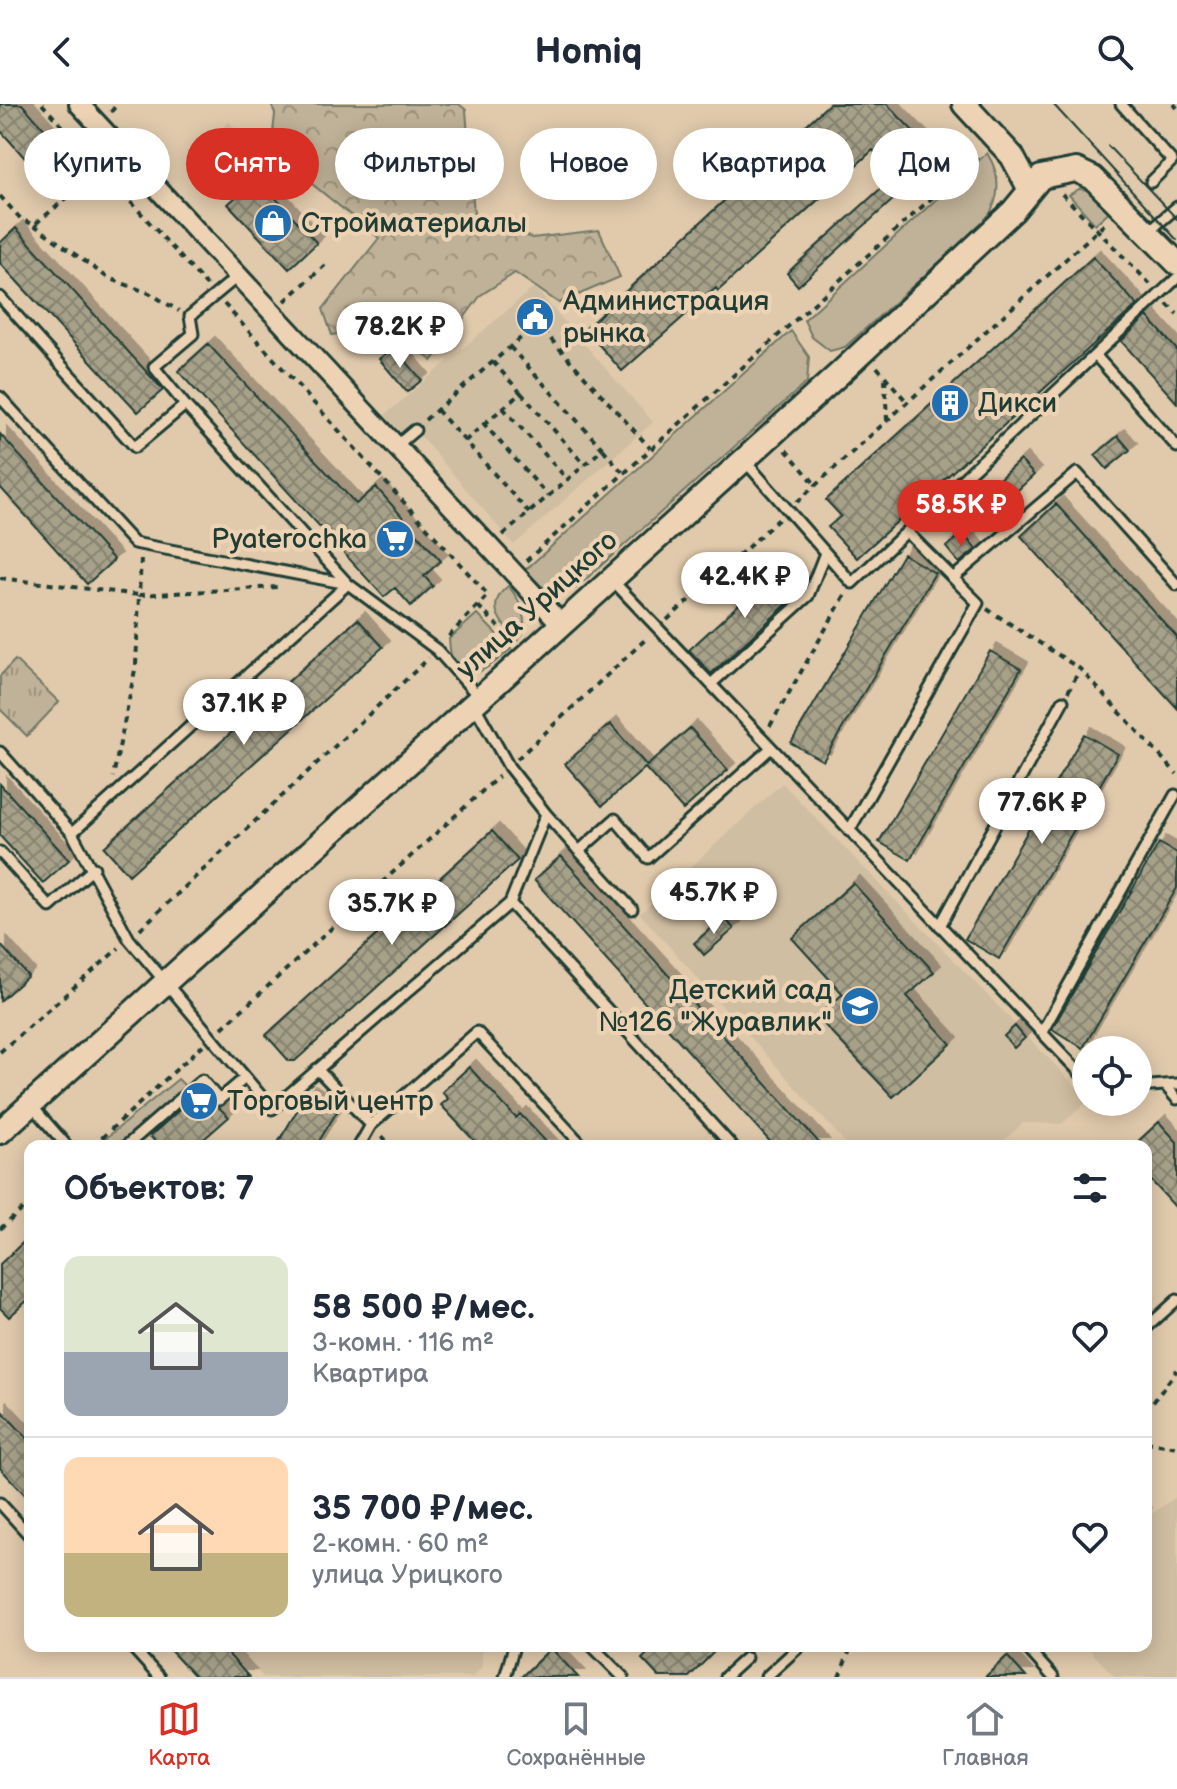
<!DOCTYPE html>
<html lang="ru">
<head>
<meta charset="utf-8">
<style>
	body { margin:0; font-family:"Balsamiq Sans",sans-serif; background:#f6f6f7; color:#1f2937; height:100vh; display:flex; flex-direction:column; font-size:30px; white-space:nowrap }
	* { box-sizing:border-box; margin:0 }
	p { font-size:26px; color:#747a83 }
	.icon { flex:none; width:44px; height:44px; fill:none; stroke:currentColor; stroke-width:2; stroke-linecap:round; stroke-linejoin:round }
	.map { position:relative; flex:1; overflow:hidden }
	.sheet { position:absolute; left:24px; top:1036px; width:1128px; height:512px; display:flex; flex-direction:column; background:#fff; border-radius:16px; box-shadow:0 4px 20px #0003 }
	.sheet>* { flex:none }
	.top-card { position:absolute; left:24px; top:24px; width:1130px; height:72px; display:flex; gap:16px }
	.fabs { position:absolute; left:1072px; top:932px; display:grid; gap:16px }
	.fabs a { display:grid; place-items:center; width:80px; height:80px; border-radius:50%; background:#fff; box-shadow:0 4px 20px #0003; font-size:40px }
	.price { position:absolute; translate:-50% -68px; padding:0 18px; border-radius:28px; background:#fff; color:#222; font-size:26px; line-height:52px; filter:drop-shadow(0 2px 4px #0008) }
	.price::after { content:''; position:absolute; left:50%; top:48px; width:24px; height:18px; margin-left:-12px; background:inherit; clip-path:polygon(0 0,100% 0,50% 100%) }
	.price.selected { background:#d93025; color:#fff }
	ul { padding:0; list-style:none }
	li { display:flex; align-items:center; gap:24px; height:200px; padding:0 40px }
	li+li { border-top:2px solid #e0e1e3 }
	li span { display:grid; place-items:center; flex:none; width:224px; height:160px; border-radius:16px; color:#555 }
	li>.icon { margin-inline-start:auto }
	span .icon { width:96px; height:96px; fill:#fffc; stroke-width:1 }
	li b { font-size:34px }
	h2 { display:flex; justify-content:space-between; align-items:center; height:96px; padding:0 40px; font-size:34px }
	.tag { padding:0 28px; border-radius:36px; background:#fff; box-shadow:0 4px 20px #0003; font-size:28px; line-height:72px }
	.tag.selected { background:#d93025; color:#fff }
	header { display:flex; justify-content:space-between; align-items:center; height:104px; padding:0 40px; background:#fff; font-size:36px; font-weight:800 }
	.dock { display:flex; justify-content:space-around; align-items:center; height:112px; border-top:2px solid #e0e1e3; background:#fff; font-size:22px; color:#747a83 }
	.dock a { display:grid; justify-items:center; gap:4px }
	.dock .selected { color:#d93025 }
	.map>svg:first-child { display:block }
	.built { fill:#d0bea2 }
	.grass { fill:#c0b298; stroke:#707866; stroke-width:2 }
	.forest { fill:url(#forest-crowns); stroke:#707866; stroke-width:2 }
	.park { fill:url(#park-tufts); stroke:#707866; stroke-width:2 }
	.building { fill:url(#building-cross-hatch); stroke:#1f3d34; stroke-width:2; filter:url(#shadow) }
	.lines { fill:none; stroke-linecap:round; stroke-linejoin:round }
	.service-casing { stroke:#1f3d34; stroke-width:15 }
	.minor-casing { stroke:#1f3d34; stroke-width:24 }
	.tertiary-casing { stroke:#1f3d34; stroke-width:28 }
	.path { stroke:#1f3d34; stroke-width:4; stroke-dasharray:6 6; stroke-linecap:butt }
	.service { stroke:#edd3b4; stroke-width:9 }
	.minor { stroke:#edd3b4; stroke-width:18 }
	.tertiary { stroke:#edd3b4; stroke-width:22 }
	.tram { stroke:#1f3d34; stroke-width:2 }
	.labels { text-anchor:middle; dominant-baseline:central; stroke-width:8; stroke-linejoin:round; paint-order:stroke }
	.poi-label { font-size:28px; fill:#1f3d34; stroke:#edd3b4; text-anchor:start }
	.street-label { font-size:28px; fill:#1f3d34; stroke:#edd3b4 }
</style>
</head>
<body>
<header><svg class="icon" aria-label="back" viewBox="0 0 24 24"><path d="M15 5l-7 7 7 7"/></svg>Homiq<svg class="icon" aria-label="search" viewBox="0 0 24 24"><circle cx="10" cy="10" r="6"/><path d="M15 15l6 6"/></svg></header>
<div class="map">
<svg width="1177" height="1573" viewBox="0 0 1177 1573">
	<defs>
		<pattern id="forest-crowns" width="20" height="18" patternUnits="userSpaceOnUse" patternTransform="scale(2)"><rect width="20" height="18" fill="#c0b298"/><path d="M2 6a3 3 0 1 1 6 0M12 15a3 3 0 1 1 6 0" fill="none" stroke="#9b927d"/></pattern>
		<pattern id="park-tufts" width="24" height="20" patternUnits="userSpaceOnUse" patternTransform="scale(2)"><rect width="24" height="20" fill="#c0b298"/><path d="M3 7l-1-3M5 7V3M7 7l1-3M15 17l-1-3M17 17v-4M19 17l1-3" fill="none" stroke="#9b927d"/></pattern>
		<pattern id="building-cross-hatch" width="8" height="8" patternUnits="userSpaceOnUse" patternTransform="scale(2)"><rect width="8" height="8" fill="#a7a189"/><path d="M0 0l8 8M0 8l8-8" fill="none" stroke="#878471"/></pattern>
		<filter id="shadow"><feDropShadow dx="7" dy="-7" stdDeviation="0" flood-color="#0004"/></filter>
	</defs>
	<rect width="100%" height="100%" fill="#e1caac"/>
	<filter id="ink" filterUnits="userSpaceOnUse"><feTurbulence type="fractalNoise" baseFrequency=".0125" numOctaves="2"/><feDisplacementMap in="SourceGraphic" scale="16" xChannelSelector="R" yChannelSelector="G"/><feConvolveMatrix kernelMatrix="1 2 1 2 8 2 1 2 1" color-interpolation-filters="sRGB"/></filter>
	<g filter="url(#ink)">
		<!-- built -->
		<path class="built" d="M229,18L256,46L241,61L214,32Z
			M534,183L653,318L514,441L415,326L410,324L403,331L385,311Z
			M782,679L1086,993L1087,998L1062,1020L1023,1019L998,1042H848L640,810Z
			M1177,1392V1573H1115L1086,1542H1146V1414Z
			M235,1542H482V1563L472,1573H263Z"/>
		<!-- grass -->
		<path class="grass" d="M987,49C1002,73 1001,95 985,117L845,243L830,247L812,233L804,216Z
			M1079,85L1091,86L1113,104L1095,120L1069,91Z
			M791,227L809,253L807,278L576,484C555,487 536,486 523,468Z
			M508,482C520,494 532,524 517,537C501,519 484,501 508,482Z
			M477,510L511,545C485,568 452,592 449,535Z
			M178,975L187,984L116,1042H104L106,1034Z"/>
		<!-- forest -->
		<path class="forest" d="M271,0H459L466,6L474,110L532,134L599,126L620,173L559,199L515,169L481,191L432,257L389,219L332,231L323,205L379,134L271,47L275,10Z"/>
		<!-- park -->
		<path class="park" d="M15,556L59,598L27,632L0,605V572Z"/>
		<!-- building -->
		<path class="building" d="M0,0H22L81,66L56,89L0,26Z
			M829,0H887L939,54L798,182L787,169L896,71L873,46L718,187L716,184L622,267L585,225Z
			M257,74L317,139L289,165L228,100Z
			M16,124L163,286L138,308L0,159V139Z
			M1093,153L1137,201L857,454L828,423L841,412L826,396Z
			M1147,212L1177,246V299L1121,237Z
			M208,240L356,400L376,383L441,457L424,472L433,482L411,502L395,484L384,493L178,267Z
			M394,243L422,276L407,288L379,255Z
			M0,330L114,456L87,480L0,383Z
			M1118,332L1130,346L1107,365L1095,351Z
			M1020,356L1034,371L989,413L975,397Z
			M1056,400L1177,533V604L1021,432Z
			M962,429L976,445L959,459L946,443Z
			M903,450L935,469L823,657L791,639Z
			M780,463L802,486L711,570L689,546Z
			M358,515L383,543L129,771L104,743Z
			M990,547L1021,565L910,756L879,738Z
			M610,620L647,662L690,624L728,666L683,706L645,664L602,702L565,660Z
			M1084,630L1118,650L999,855L965,835Z
			M0,680L69,756L43,779L0,732Z
			M492,727L518,756L295,957H289L266,931Z
			M1159,739L1177,749V784L1083,944L1052,925Z
			M561,752L822,1042H774L534,776Z
			M853,779L934,868L907,892L951,940L893,993L817,913L843,890L792,834Z
			M724,813L734,825L704,851L694,839Z
			M0,840L28,872L0,897Z
			M1015,922L1025,934L1014,944L1004,932Z
			M469,963L516,1014L520,1010L550,1042H479L441,1001L448,995L442,988Z
			M201,987L229,1013L196,1042H159L150,1032Z
			M308,988L338,1006L316,1042H276Z
			M1159,1018L1177,1038V1105L1146,1071V1042H1133Z
			M30,1132V1194L9,1213L0,1204V1160Z
			M0,1305L30,1337V1396L0,1364Z
			M166,1542H221L249,1573H195Z
			M655,1542H720L689,1573H659L642,1555Z
			M551,1544L578,1573H521Z
			M1007,1552L1026,1573H985Z"/>
		<g class="lines">
			<defs>
				<path id="service" d="M1121,0L1172,57L1151,78
					M1148,128L1177,103
					M0,193L135,343L185,301L348,480L437,546L479,593
					M1096,252L1177,343
					M0,293L134,439L348,480L72,729
					M185,301L154,263L193,230L190,212L238,172
					M396,342L415,326
					M744,356L852,479L1177,174
					M953,474L1077,369L1177,481
					M613,477L1086,975
					M711,580L808,492L825,449
					M475,602L509,663L546,710L510,799L732,1042
					M0,648L72,729L129,835L272,1005L510,799
					M546,710L579,747
					M849,727L978,499L907,428
					M0,748L50,803L94,764
					M632,805L579,747L615,715L648,754L771,644
					M940,822L1063,597
					M1042,928L1175,691
					M317,965L371,1021
					M1165,981L1177,995
					M1138,983L1177,980
					M30,1000L67,1042
					M126,1042L202,976L219,996L245,974
					M359,1042L371,1021L477,928L583,1042
					M1146,1224L1177,1196
					M0,1399L30,1432
					M131,1542L159,1573
					M592,1542L623,1573
					M1028,1545L1053,1573
					M505,1573L514,1542
					M725,1573L746,1554
					M766,1573L800,1542"/>
				<path id="minor" d="M79,0L561,520"/>
				<path id="tertiary" d="M964,0L1012,52L1029,84
					M0,1028L839,270L1013,107L1041,73L1076,66L1093,74L1177,159"/>
			</defs>
			<!-- service casing -->
			<use href="#service" class="service-casing"/>
			<!-- minor casing -->
			<use href="#minor" class="minor-casing"/>
			<!-- tertiary casing -->
			<use href="#tertiary" class="tertiary-casing"/>
			<!-- path -->
			<path class="path" d="M42,0L207,182
				M1174,0L1177,4
				M111,8L117,0
				M1062,90L1151,181
				M0,92L21,115L34,121L103,64L105,54
				M34,121L108,174L149,189L179,207
				M285,197L325,161
				M224,200L488,491L445,536
				M1167,200L1177,210
				M493,258L521,289
				M877,263L907,298
				M885,275L887,317
				M503,304L568,376
				M437,306L465,337
				M425,316L537,220L650,344
				M484,320L521,289L585,361
				M603,345L623,369
				M786,346L816,381
				M797,398L1108,117
				M529,409L465,337L484,320L548,392
				M503,431L603,345L510,243
				M141,455L139,491L278,483
				M526,457L981,50
				M0,474L139,491L136,561L113,673
				M478,502L501,525
				M987,505L1080,565L1177,670
				M667,516L779,415
				M1068,588L1080,565
				M770,622L845,491
				M517,655L648,533
				M140,825L429,554
				M222,924L499,672
				M0,948L119,844
				M382,1032L391,1042
				M93,1042L203,941
				M0,1125L30,1099
				M1146,1308L1177,1266
				M1146,1338L1177,1343
				M1146,1402L1152,1405
				M839,1573L850,1546"/>
			<!-- service -->
			<use href="#service" class="service"/>
			<!-- minor -->
			<use href="#minor" class="minor"/>
			<!-- tertiary -->
			<use href="#tertiary" class="tertiary"/>
			<!-- tram -->
			<path class="tram" d="M1053,0L1177,136
				M1108,42L1177,115"/>
		</g>
	</g>
	<!-- icons -->
	<defs>
		<symbol id="shop-disc" viewBox="-11 -11 22 22"><circle r="9.5" fill="#1f6fb2" stroke="#edd3b4"/><path d="M-5-2.5h2.3a2.7 3.5 0 0 1 5.4 0H5L5.5 6h-11ZM-1.5-2.5h3a1.5 2.3 0 0 0-3 0Z" fill="#fff"/></symbol>
		<symbol id="civic-disc" viewBox="-11 -11 22 22"><circle r="9.5" fill="#1f6fb2" stroke="#edd3b4"/><path d="M-.6-6.5H3V-4.5H.6V-3L4-1V1h2V6H-6V1h2V-1L-.6-3ZM-1.2 2.5V6h2.4V2.5Z" fill="#fff"/></symbol>
		<symbol id="building-disc" viewBox="-11 -11 22 22"><circle r="9.5" fill="#1f6fb2" stroke="#edd3b4"/><path d="M-4-6H4V6H1V3H-1V6H-4ZM-2.5-4.3h1.7v1.8h-1.7ZM.8-4.3h1.7v1.8H.8ZM-2.5-1h1.7V.8h-1.7ZM.8-1h1.7V.8H.8Z" fill="#fff"/></symbol>
		<symbol id="supermarket-disc" viewBox="-11 -11 22 22"><circle r="9.5" fill="#1f6fb2" stroke="#edd3b4"/><path d="M-6-5.5h2.5l.6 2H6L4.5 2H-2.5L-4.4-4H-6ZM-1.5 3.2a1.3 1.3 0 1 0 .1 0ZM3 3.2a1.3 1.3 0 1 0 .1 0Z" fill="#fff"/></symbol>
		<symbol id="school-disc" viewBox="-11 -11 22 22"><circle r="9.5" fill="#1f6fb2" stroke="#edd3b4"/><path d="M0-5L7-2L0 1L-7-2ZM-4 1L0 2.5L4 1V4Q0 6-4 4Z" fill="#fff"/></symbol>
	</defs>
	<g fill-rule="evenodd">
		<use href="#shop-disc" x="251" y="97" width="44" height="44"/>
		<use href="#civic-disc" x="513" y="191" width="44" height="44"/>
		<use href="#building-disc" x="928" y="277" width="44" height="44"/>
		<use href="#supermarket-disc" x="373" y="413" width="44" height="44"/>
		<use href="#school-disc" x="838" y="880" width="44" height="44"/>
		<use href="#supermarket-disc" x="177" y="975" width="44" height="44"/>
	</g>
	<g class="labels">
		<!-- poi labels -->
		<g class="poi-label">
			<text x="301" y="119">Стройматериалы</text>
			<text x="563" y="197">Администрация<tspan x="563" dy="32">рынка</tspan></text>
			<text x="978" y="299">Дикси</text>
			<text x="367" y="435" text-anchor="end">Pyaterochka</text>
			<text x="832" y="886" text-anchor="end">Детский сад<tspan x="832" dy="32">№126 "Журавлик"</tspan></text>
			<text x="227" y="997">Торговый центр</text>
		</g>
		<!-- street labels -->
		<g class="street-label">
			<text transform="translate(537 501) rotate(-42)">улица Урицкого</text>
		</g>
	</g>
</svg>
<div class="fabs">
<a><svg class="icon" aria-label="locate" viewBox="0 0 24 24"><circle cx="12" cy="12" r="6"/><path d="M12 2v4M12 18v4M2 12h4M18 12h4"/></svg></a>
</div>
<b class="price" style="left:400px;top:266px">78.2K ₽</b>
<b class="price selected" style="left:961px;top:444px">58.5K ₽</b>
<b class="price" style="left:745px;top:516px">42.4K ₽</b>
<b class="price" style="left:244px;top:643px">37.1K ₽</b>
<b class="price" style="left:1042px;top:742px">77.6K ₽</b>
<b class="price" style="left:714px;top:832px">45.7K ₽</b>
<b class="price" style="left:392px;top:843px">35.7K ₽</b>
<div class="top-card">
<a class="tag">Купить</a>
<a class="tag selected">Снять</a>
<a class="tag">Фильтры</a>
<a class="tag">Новое</a>
<a class="tag">Квартира</a>
<a class="tag">Дом</a>
</div>
<section class="sheet">
<h2>Объектов: 7<svg class="icon" aria-label="filters" viewBox="0 0 24 24"><path d="M4 7h16M4 17h16"/><circle cx="9" cy="7" r="2"/><circle cx="15" cy="17" r="2"/></svg></h2>
<ul>
<li><span style="background:linear-gradient(#dfe7d0 60%,#9aa5b1 0)"><svg class="icon" aria-label="home" viewBox="0 0 24 24"><path d="M3 11l9-7 9 7M6 9v11h12V9"/></svg></span><div><b>58 500 ₽/мес.</b><p>3-комн. · 116 m²</p><p>Квартира</p></div><svg class="icon" aria-label="heart" viewBox="0 0 24 24"><path d="M12 20l-8-8c-3-5 5-10 8-4 3-6 11-1 8 4z"/></svg></li>
<li><span style="background:linear-gradient(#ffd9b3 60%,#c2b280 0)"><svg class="icon" aria-label="home" viewBox="0 0 24 24"><path d="M3 11l9-7 9 7M6 9v11h12V9"/></svg></span><div><b>35 700 ₽/мес.</b><p>2-комн. · 60 m²</p><p>улица Урицкого</p></div><svg class="icon" aria-label="heart" viewBox="0 0 24 24"><path d="M12 20l-8-8c-3-5 5-10 8-4 3-6 11-1 8 4z"/></svg></li>
</ul>
</section>
</div>
<nav class="dock">
<a class="selected"><svg class="icon" aria-label="map" viewBox="0 0 24 24"><path d="M3 6l6-2 6 2 6-2v14l-6 2-6-2-6 2zM9 4v14M15 6v14"/></svg>Карта</a>
<a><svg class="icon" aria-label="saved" viewBox="0 0 24 24"><path d="M7 4h10v16l-5-4-5 4z"/></svg>Сохранённые</a>
<a><svg class="icon" aria-label="home" viewBox="0 0 24 24"><path d="M3 11l9-7 9 7M6 9v11h12V9"/></svg>Главная</a>
</nav>
</body>
</html>
